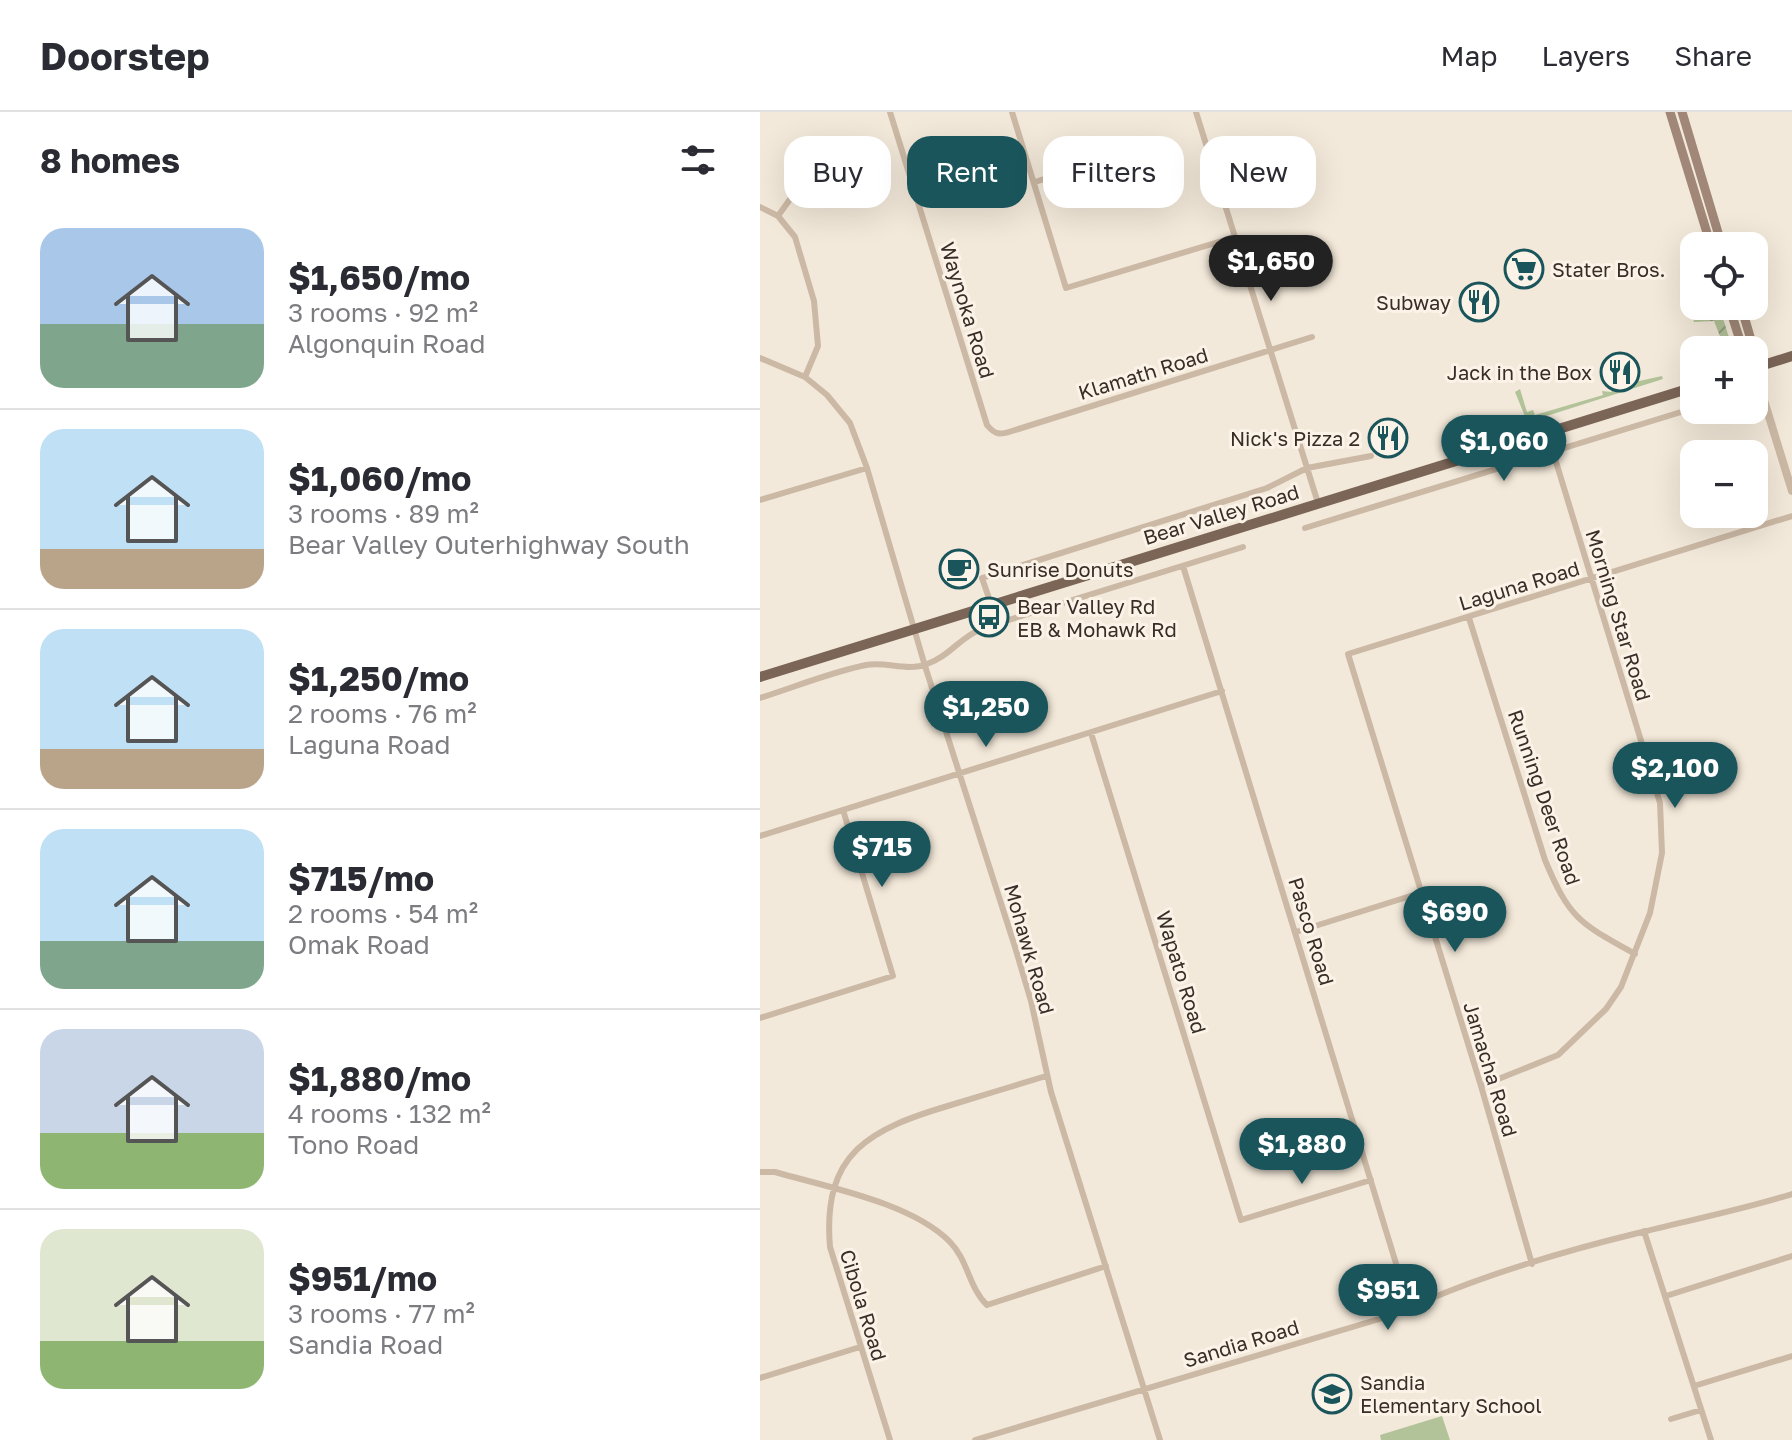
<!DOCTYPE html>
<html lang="en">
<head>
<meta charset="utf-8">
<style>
	body { margin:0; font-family:"Golos Text",sans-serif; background:#f2f2f3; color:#2b2b33; height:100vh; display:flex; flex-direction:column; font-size:30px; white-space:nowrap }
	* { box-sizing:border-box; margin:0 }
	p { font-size:26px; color:#7c7c81 }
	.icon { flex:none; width:44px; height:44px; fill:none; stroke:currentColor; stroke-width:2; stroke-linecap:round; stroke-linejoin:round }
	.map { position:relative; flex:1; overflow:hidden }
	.drawer { display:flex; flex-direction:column; background:#fff; width:760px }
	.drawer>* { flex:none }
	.top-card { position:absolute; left:24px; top:24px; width:760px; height:72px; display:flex; gap:16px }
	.buttons { position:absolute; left:920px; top:120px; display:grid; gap:16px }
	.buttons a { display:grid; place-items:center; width:88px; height:88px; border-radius:16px; background:#fff; box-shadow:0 8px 32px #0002; font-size:40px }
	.price { position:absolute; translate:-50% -68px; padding:0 18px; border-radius:28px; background:#1a555c; color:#fff; font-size:26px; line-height:52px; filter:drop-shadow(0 2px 4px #0008) }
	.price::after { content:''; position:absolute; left:50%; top:48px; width:24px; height:18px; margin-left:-12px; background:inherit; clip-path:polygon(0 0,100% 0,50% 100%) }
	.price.on { background:#222; color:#fff }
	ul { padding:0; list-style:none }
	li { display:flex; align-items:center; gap:24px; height:200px; padding:0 40px }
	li+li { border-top:2px solid #e1e1e2 }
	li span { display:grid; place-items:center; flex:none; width:224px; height:160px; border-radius:24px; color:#555 }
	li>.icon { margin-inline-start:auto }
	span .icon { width:96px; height:96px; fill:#fffc; stroke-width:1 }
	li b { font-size:34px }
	h2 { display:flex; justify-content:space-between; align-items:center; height:96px; padding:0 40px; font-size:34px }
	.tag { padding:0 28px; border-radius:24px; background:#fff; box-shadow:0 8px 32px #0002; font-size:28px; line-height:72px }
	.tag.on { background:#1a555c; color:#fff }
	header { display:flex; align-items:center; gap:48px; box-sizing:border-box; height:112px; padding:0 40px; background:#fff; border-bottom:2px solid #e1e1e2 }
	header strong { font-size:38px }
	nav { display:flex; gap:44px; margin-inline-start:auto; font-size:28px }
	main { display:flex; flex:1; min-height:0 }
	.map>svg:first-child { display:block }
	.grass { fill:#b3c399 }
	.garden { fill:url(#garden-furrows) }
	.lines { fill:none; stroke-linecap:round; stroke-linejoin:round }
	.minor { stroke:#ccb9a5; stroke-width:6 }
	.tertiary { stroke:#ccb9a5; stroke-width:8 }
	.secondary { stroke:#a08777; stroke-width:9 }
	.primary { stroke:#7b6557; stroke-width:10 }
	.labels { text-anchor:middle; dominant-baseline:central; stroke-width:6; stroke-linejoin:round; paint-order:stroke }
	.poi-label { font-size:20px; fill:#382d27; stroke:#fbf3e7; text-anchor:start }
	.street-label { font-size:20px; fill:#382d27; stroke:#fbf3e7 }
</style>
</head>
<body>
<header>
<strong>Doorstep</strong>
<nav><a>Map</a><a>Layers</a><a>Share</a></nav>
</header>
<main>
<section class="drawer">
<h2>8 homes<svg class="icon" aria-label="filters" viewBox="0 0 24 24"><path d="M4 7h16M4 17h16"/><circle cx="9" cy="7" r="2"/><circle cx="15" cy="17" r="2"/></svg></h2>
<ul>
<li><span style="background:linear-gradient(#a9c7e8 60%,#7fa58c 0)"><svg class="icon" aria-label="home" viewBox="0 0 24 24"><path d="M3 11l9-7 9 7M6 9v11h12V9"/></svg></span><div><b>$1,650/mo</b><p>3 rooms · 92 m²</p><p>Algonquin Road</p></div></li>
<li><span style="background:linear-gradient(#bfe0f5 75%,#b9a48a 0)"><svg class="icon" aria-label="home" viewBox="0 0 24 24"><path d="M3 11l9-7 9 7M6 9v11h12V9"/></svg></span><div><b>$1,060/mo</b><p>3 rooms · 89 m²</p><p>Bear Valley Outerhighway South</p></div></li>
<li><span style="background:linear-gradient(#bfe0f5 75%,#b9a48a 0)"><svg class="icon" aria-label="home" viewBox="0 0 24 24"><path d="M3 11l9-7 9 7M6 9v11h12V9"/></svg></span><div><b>$1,250/mo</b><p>2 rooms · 76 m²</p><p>Laguna Road</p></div></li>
<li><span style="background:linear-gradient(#bfe0f5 70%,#7fa58c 0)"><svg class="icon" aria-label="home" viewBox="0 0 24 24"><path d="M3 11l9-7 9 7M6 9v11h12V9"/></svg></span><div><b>$715/mo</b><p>2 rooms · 54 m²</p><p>Omak Road</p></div></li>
<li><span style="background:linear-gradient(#c9d6e8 65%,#8fb573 0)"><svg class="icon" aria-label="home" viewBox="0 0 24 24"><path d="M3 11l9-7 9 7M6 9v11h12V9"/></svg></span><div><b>$1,880/mo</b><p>4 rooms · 132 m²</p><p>Tono Road</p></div></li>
<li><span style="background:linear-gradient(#dfe7d0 70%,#8fb573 0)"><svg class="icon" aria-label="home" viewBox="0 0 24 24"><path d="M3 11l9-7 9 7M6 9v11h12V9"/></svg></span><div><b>$951/mo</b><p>3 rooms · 77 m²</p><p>Sandia Road</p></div></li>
</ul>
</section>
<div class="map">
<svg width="1032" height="1328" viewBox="0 0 1032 1328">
	<defs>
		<pattern id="garden-furrows" width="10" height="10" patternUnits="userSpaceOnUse" patternTransform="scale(2)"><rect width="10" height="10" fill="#b3c399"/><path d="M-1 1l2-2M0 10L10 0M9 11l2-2" fill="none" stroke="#939f7d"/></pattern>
	</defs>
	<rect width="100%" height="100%" fill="#f3e9da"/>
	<!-- grass -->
	<path class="grass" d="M902,264L903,267L774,308L766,307L755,280L760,277L767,300L773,298L775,303L843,283L842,279L851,280L856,274Z
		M682,1304L690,1328H621L620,1323Z"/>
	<!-- garden -->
	<path class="garden" d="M935,194H959L973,238H961L963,232L954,209L934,210L931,199L936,198Z"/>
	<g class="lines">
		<!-- minor -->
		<path class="minor" d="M130,0L227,313C235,323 240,323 252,319L552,225
			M252,0L306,176L475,125
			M436,0L558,391
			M275,70L351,45
			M0,95L18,104L35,125L54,189L58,234L45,265
			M18,104L38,76L53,45
			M0,246L45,265L67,283L90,311L107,356L165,554L255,835L271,889L291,980L400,1328
			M0,388L107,356
			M545,416L934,296
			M423,454L649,1194
			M231,492L222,466L507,376L547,356L611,344
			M709,506L785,748C810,808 820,811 875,842
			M0,586C35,575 71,560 106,553C126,549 147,560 167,552C190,544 200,525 223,516L483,435
			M331,621L481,1108L611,1068
			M0,724L462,579
			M536,820L660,781
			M0,906L133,864L83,698
			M721,974L798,943L846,897L861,875L890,801L902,741L900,691L793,340
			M0,1060H15C67,1075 152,1091 190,1130C208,1148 209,1176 227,1193L346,1154
			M884,1119L951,1328
			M772,1152L721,974L588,542L1032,404
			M906,1184L1032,1144
			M0,1266L100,1235
			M934,1274L1032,1244
			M911,1307L941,1298
			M130,1328L70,1135C62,1040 110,1017 191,993C223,983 254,974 286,964
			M215,1328L636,1202C712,1166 796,1141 878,1121C930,1108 981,1098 1032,1082"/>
		<!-- tertiary -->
		<path class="tertiary" d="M994,256L1032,379"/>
		<!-- secondary -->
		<path class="secondary" d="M910,0L951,134
			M922,0L962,134
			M969,194L983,238
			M981,194L994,238"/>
		<!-- primary -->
		<path class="primary" d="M994,256L1032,244
			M0,565L934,275"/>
	</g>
	<!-- icons -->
	<defs>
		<symbol id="supermarket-ring" viewBox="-11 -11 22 22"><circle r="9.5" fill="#fbf3e7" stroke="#1a555c" stroke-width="1.5"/><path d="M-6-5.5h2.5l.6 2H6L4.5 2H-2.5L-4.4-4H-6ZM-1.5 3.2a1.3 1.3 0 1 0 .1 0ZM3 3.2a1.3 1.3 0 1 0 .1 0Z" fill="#1a555c"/></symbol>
		<symbol id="restaurant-ring" viewBox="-11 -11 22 22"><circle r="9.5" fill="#fbf3e7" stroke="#1a555c" stroke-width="1.5"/><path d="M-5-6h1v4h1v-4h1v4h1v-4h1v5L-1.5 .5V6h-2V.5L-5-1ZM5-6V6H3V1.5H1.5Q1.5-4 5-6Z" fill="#1a555c"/></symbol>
		<symbol id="cafe-ring" viewBox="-11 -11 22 22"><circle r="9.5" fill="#fbf3e7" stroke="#1a555c" stroke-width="1.5"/><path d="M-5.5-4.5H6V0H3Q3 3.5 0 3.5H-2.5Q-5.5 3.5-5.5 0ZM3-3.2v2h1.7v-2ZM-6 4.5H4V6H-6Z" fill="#1a555c"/></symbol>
		<symbol id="bus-ring" viewBox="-11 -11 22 22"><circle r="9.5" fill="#fbf3e7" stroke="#1a555c" stroke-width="1.5"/><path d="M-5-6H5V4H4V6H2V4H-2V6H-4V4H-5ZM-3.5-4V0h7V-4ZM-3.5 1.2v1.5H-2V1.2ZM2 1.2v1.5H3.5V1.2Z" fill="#1a555c"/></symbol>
		<symbol id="school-ring" viewBox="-11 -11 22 22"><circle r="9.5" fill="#fbf3e7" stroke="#1a555c" stroke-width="1.5"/><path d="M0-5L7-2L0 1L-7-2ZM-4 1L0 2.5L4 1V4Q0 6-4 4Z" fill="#1a555c"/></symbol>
	</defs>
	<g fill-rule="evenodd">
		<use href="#supermarket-ring" x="742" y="135" width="44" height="44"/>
		<use href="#restaurant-ring" x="697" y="168" width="44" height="44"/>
		<use href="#restaurant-ring" x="838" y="238" width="44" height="44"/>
		<use href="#restaurant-ring" x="606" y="304" width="44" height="44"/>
		<use href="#cafe-ring" x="177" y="435" width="44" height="44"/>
		<use href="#bus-ring" x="207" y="483" width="44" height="44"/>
		<use href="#school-ring" x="550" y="1260" width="44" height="44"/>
	</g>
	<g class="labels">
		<!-- poi labels -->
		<g class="poi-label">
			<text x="792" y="157">Stater Bros.</text>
			<text x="691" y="190" text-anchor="end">Subway</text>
			<text x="832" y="260" text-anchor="end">Jack in the Box</text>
			<text x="600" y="326" text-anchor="end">Nick's Pizza 2</text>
			<text x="227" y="457">Sunrise Donuts</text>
			<text x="257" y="494">Bear Valley Rd<tspan x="257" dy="23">EB &amp; Mohawk Rd</tspan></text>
			<text x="600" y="1270">Sandia<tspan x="600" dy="23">Elementary School</tspan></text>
		</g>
		<!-- street labels -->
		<g class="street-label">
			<text transform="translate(208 198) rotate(73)">Waynoka Road</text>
			<text transform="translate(383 261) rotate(-17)">Klamath Road</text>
			<text transform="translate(461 402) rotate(-17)">Bear Valley Road</text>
			<text transform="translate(759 473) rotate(-17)">Laguna Road</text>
			<text transform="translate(859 503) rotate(73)">Morning Star Road</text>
			<text transform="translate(785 685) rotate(71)">Running Deer Road</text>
			<text transform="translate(552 819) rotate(73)">Pasco Road</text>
			<text transform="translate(270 837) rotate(74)">Mohawk Road</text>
			<text transform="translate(422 860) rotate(73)">Wapato Road</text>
			<text transform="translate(731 957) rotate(73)">Jamacha Road</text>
			<text transform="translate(104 1193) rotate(73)">Cibola Road</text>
			<text transform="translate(481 1231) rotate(-17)">Sandia Road</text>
		</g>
	</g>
</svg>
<div class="buttons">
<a><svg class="icon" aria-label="locate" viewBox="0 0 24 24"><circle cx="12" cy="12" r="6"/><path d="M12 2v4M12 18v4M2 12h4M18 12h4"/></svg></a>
<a>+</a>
<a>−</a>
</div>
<b class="price on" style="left:511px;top:191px">$1,650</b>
<b class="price" style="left:744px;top:371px">$1,060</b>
<b class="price" style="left:226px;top:637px">$1,250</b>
<b class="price" style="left:915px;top:698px">$2,100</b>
<b class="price" style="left:122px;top:777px">$715</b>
<b class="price" style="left:695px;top:842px">$690</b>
<b class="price" style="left:542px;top:1074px">$1,880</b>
<b class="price" style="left:628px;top:1220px">$951</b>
<div class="top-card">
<a class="tag">Buy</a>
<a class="tag on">Rent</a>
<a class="tag">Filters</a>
<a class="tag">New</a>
</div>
</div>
</main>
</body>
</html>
